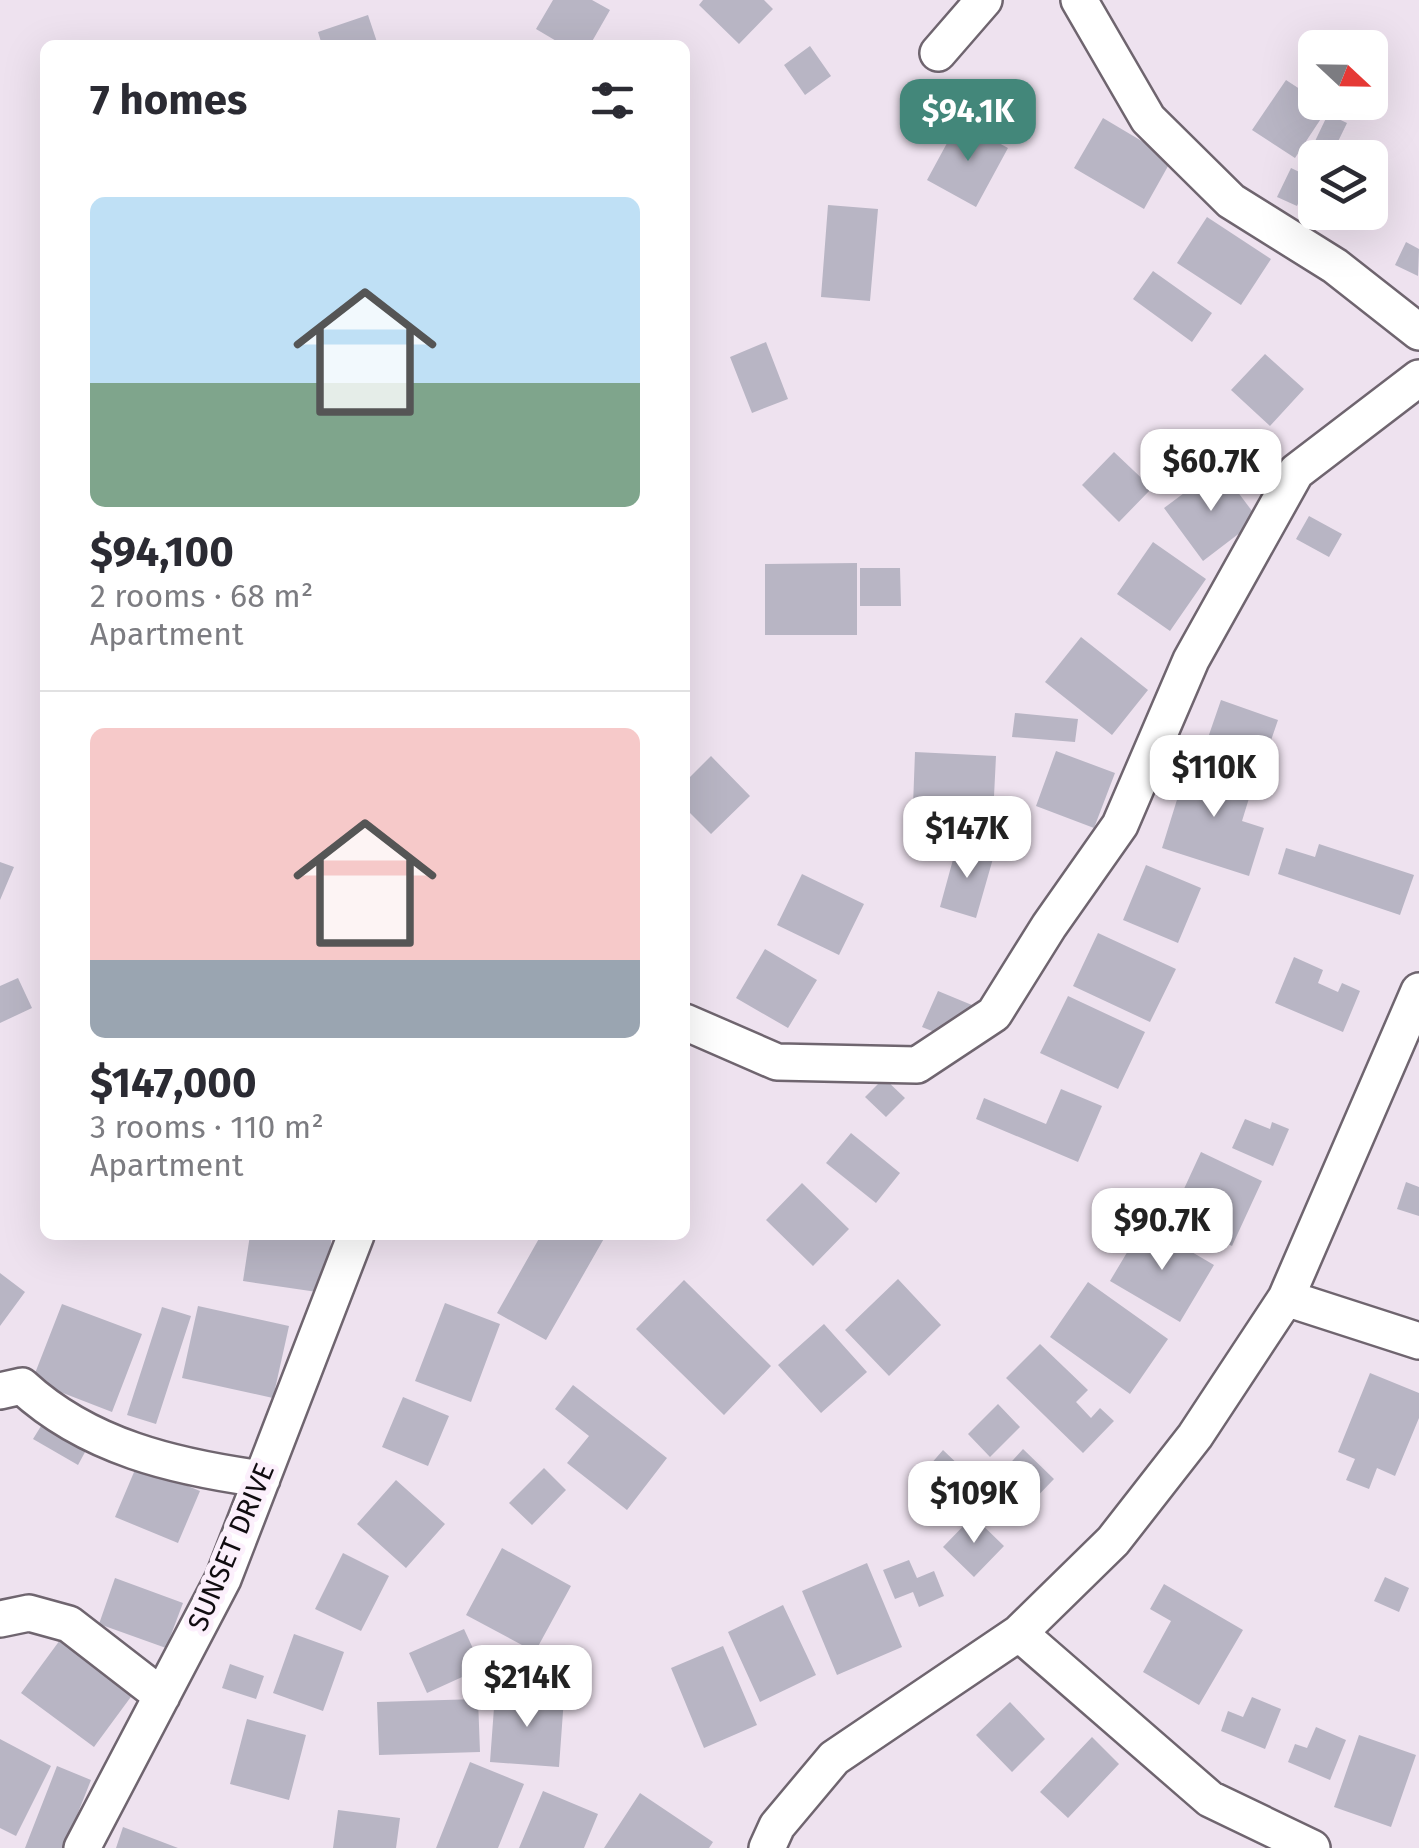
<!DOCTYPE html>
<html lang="en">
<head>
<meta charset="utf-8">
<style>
	body { margin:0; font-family:"Fira Sans",sans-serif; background:#f2f2f3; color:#2b2b33; height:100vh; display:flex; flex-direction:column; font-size:38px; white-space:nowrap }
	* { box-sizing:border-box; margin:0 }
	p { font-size:32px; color:#7c7c81 }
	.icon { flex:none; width:55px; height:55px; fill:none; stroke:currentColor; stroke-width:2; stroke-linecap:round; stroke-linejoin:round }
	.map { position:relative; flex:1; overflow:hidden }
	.sheet { position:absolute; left:40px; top:40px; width:650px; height:1200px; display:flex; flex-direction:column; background:#fff; border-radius:15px; box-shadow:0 10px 40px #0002 }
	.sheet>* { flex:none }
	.needle { width:65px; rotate:112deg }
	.buttons { position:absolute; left:1298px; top:30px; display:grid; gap:20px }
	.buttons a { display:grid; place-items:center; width:90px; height:90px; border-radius:15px; background:#fff; box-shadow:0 10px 40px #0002; font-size:50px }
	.price { position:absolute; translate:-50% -85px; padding:0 22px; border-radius:20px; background:#fff; color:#222; font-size:32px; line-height:65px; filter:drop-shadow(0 2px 5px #0008) }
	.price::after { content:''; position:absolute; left:50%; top:60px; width:30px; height:22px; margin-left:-15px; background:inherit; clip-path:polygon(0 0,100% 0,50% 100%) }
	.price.selected { background:#43877a; color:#fff }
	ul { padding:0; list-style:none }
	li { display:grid; align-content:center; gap:20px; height:530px; padding:0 50px }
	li+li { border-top:2px solid #e1e1e2 }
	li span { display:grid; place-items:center; height:310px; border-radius:15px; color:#555 }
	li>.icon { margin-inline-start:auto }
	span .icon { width:180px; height:180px; fill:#fffc; stroke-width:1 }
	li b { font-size:42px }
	h2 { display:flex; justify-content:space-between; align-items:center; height:120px; padding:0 50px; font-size:42px }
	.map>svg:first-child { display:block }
	.building { fill:#b8b5c4 }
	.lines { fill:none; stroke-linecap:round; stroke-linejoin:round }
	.minor-casing { stroke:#6f656f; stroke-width:40 }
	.minor { stroke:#fff; stroke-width:35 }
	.labels { text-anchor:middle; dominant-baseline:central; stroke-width:10; stroke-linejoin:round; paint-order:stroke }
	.street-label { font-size:28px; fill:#110d11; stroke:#fcf0fc }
</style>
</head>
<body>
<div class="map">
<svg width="1419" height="1848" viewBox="0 0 1419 1848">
	<rect width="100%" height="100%" fill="#eee2ef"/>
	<!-- building -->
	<path class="building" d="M553,0H592L610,10L590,45H563L536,29Z
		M703,0H764L773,9L739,44L699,5Z
		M368,15L378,45H322L318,32Z
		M810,46L831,76L805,95L784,65Z
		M1286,80L1315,99V102L1328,108L1295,158L1252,130Z
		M1328,114L1347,123L1330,158H1315V164L1306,160Z
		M1103,118L1172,159L1144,209L1074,168Z
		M959,121L1008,148L976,207L927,180Z
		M1291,168L1310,177L1297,206L1277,197Z
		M828,205L878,209L870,301L821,297Z
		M1207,217L1271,259L1241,305L1177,263Z
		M1406,242L1419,249L1418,276L1395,265Z
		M1153,271L1212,313L1192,342L1133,299Z
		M766,342L788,399L752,413L730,357Z
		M1265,354L1304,389L1270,426L1231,390Z
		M1114,452L1152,488L1119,522L1082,485Z
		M1219,467L1258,519L1203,561L1164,508Z
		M1309,516L1342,534L1329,557L1296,539Z
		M1153,542L1206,579L1170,631L1117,594Z
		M857,563V635H765V564Z
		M860,568H900L901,606H860Z
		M1081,637L1148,690L1112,735L1045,682Z
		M1221,700L1278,720L1259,775L1202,755Z
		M1015,713L1078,719L1075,742L1012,737Z
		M1056,751L1115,773L1094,828L1036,806Z
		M915,752L996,756L992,837L912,833Z
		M711,756L750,796L711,834L685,808V782Z
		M1189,761L1254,782L1242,821L1264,828L1249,876L1162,848Z
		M1319,844L1414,875L1400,915L1278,874L1286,848L1315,857Z
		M957,845L994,855L976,918L940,907Z
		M0,862L14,867L0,900Z
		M1146,865L1201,888L1178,943L1123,920Z
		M802,874L864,904L839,955L777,925Z
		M1098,933L1176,969L1150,1022L1073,986Z
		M765,949L817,980L788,1028L736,998Z
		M1294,957L1323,970L1318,983L1338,992L1342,983L1360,991L1343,1032L1275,1003Z
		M18,978L32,1008L0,1023V986Z
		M938,991L984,1010L947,1037L922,1027Z
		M1068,996L1145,1032L1118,1089L1040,1053Z
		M884,1078L905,1098L886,1117L865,1097Z
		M1061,1089L1102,1106L1078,1162L976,1119L984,1098L1046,1124Z
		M1245,1119L1270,1129L1272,1122L1289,1129L1273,1166L1232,1148Z
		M851,1133L900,1173L876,1203L826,1163Z
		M1201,1152L1262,1181L1232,1246L1171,1217Z
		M1406,1182L1419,1187V1216L1397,1209Z
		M802,1183L849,1229L813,1266L766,1220Z
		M1144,1224L1214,1265L1180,1322L1110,1281Z
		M250,1235H332L324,1293L243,1281Z
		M541,1235H606L546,1340L497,1313Z
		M0,1273L25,1292L0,1326Z
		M898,1279L941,1325L889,1376L845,1330Z
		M684,1280L771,1366L724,1415L636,1329Z
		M1088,1282L1168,1339L1130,1394L1050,1337Z
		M445,1303L500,1324L471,1402L415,1381Z
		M62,1304L142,1334L112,1412L32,1381Z
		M198,1306L289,1326L273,1398L182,1378Z
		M162,1307L191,1316L156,1424L127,1415Z
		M824,1324L867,1372L821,1413L778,1365Z
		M1040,1344L1088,1390L1076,1402L1091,1418L1100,1408L1114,1421L1083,1453L1006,1378Z
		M1370,1373L1419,1393V1418L1395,1476L1377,1468L1369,1489L1346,1480L1355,1459L1338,1452Z
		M573,1385L667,1458L627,1510L567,1463L589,1436L555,1409Z
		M403,1397L449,1416L428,1466L382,1447Z
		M998,1404L1020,1427L990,1457L968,1434Z
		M46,1418L90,1443L78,1465L33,1439Z
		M1023,1449L1054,1479L1025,1509L995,1480Z
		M943,1450L987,1492L967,1514L923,1473Z
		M137,1465L200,1491L178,1543L115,1517Z
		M544,1468L566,1490L532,1525L509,1503Z
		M396,1480L445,1524L406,1568L357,1524Z
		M973,1516L1004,1546L974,1577L943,1547Z
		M502,1548L571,1586L535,1652L466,1615Z
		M343,1553L389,1576L361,1631L315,1609Z
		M909,1560L917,1578L934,1571L944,1596L919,1607L913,1592L895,1599L883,1570Z
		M867,1563L902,1647L837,1675L802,1591Z
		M1385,1577L1409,1588L1399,1612L1374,1601Z
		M115,1578L183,1603L166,1648L99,1624Z
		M1164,1584L1243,1630L1199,1705L1143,1672L1171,1621L1150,1609Z
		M783,1605L816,1675L760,1702L728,1632Z
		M464,1629L482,1668L427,1693L409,1653Z
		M294,1634L344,1652L323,1711L273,1693Z
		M60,1640L133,1694L94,1747L21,1693Z
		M723,1646L757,1725L704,1748L671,1668Z
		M230,1664L264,1676L256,1699L222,1688Z
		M495,1694L564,1698L559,1767L490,1762Z
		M1252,1697L1281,1709L1265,1749L1221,1731L1228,1711L1243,1717Z
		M478,1699L480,1752L379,1755L377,1702Z
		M1010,1702L1045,1739L1012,1772L976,1735Z
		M247,1719L306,1735L289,1800L230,1784Z
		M1316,1727L1346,1740L1330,1780L1288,1762L1295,1744L1307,1748Z
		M1359,1735L1416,1755L1391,1827L1334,1807Z
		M1092,1737L1119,1764L1068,1818L1040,1792Z
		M0,1739L51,1766L16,1836L0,1828Z
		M470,1762L524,1784L498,1848H436Z
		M57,1766L91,1780L64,1848H25Z
		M543,1791L598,1814L584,1848H519Z
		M640,1793L713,1842L709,1848H604Z
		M338,1810L400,1818L396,1848H333Z
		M123,1827L178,1848H116Z"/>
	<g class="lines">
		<defs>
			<path id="minor" d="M1079,0L1148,119L1231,201L1335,266L1419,332
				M938,53L984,0
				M685,1022L777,1062L917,1065L994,1014L1049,926L1120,825L1191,660L1296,472L1419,378
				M1286,1298L1419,1341
				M0,1391L22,1386C88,1447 175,1467 262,1479
				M0,1619L29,1613L69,1624L162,1696
				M1019,1633L1210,1799L1312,1848
				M82,1848L223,1579L356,1235
				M767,1848L777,1826L834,1758L1019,1633L1113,1541L1195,1436L1286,1298L1419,991"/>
		</defs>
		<!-- minor casing -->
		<use href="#minor" class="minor-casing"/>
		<!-- minor -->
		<use href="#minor" class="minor"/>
	</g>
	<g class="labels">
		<!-- street labels -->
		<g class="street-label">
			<text transform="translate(231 1547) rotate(-67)">SUNSET DRIVE</text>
		</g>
	</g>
</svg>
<div class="buttons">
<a><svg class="needle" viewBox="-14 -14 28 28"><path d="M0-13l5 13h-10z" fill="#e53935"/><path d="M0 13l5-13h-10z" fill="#7c7c81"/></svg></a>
<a><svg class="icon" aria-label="layers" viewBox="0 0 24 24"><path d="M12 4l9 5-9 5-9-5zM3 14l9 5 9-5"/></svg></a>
</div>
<b class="price selected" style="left:968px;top:164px">$94.1K</b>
<b class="price" style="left:1211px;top:514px">$60.7K</b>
<b class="price" style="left:1214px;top:820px">$110K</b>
<b class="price" style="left:967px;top:881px">$147K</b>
<b class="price" style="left:1162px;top:1273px">$90.7K</b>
<b class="price" style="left:974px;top:1546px">$109K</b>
<b class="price" style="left:527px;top:1730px">$214K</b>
<section class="sheet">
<h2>7 homes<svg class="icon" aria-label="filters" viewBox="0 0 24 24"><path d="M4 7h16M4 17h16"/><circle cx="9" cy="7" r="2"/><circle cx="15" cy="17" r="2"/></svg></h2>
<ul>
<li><span style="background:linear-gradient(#bfe0f5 60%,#7fa58c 0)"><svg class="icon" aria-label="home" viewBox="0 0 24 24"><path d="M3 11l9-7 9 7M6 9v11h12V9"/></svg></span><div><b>$94,100</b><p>2 rooms · 68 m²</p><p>Apartment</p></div></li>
<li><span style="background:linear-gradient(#f6c9c9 75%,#9aa5b1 0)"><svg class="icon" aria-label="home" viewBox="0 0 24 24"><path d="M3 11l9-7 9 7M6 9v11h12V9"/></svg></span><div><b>$147,000</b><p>3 rooms · 110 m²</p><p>Apartment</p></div></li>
</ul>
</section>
</div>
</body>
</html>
